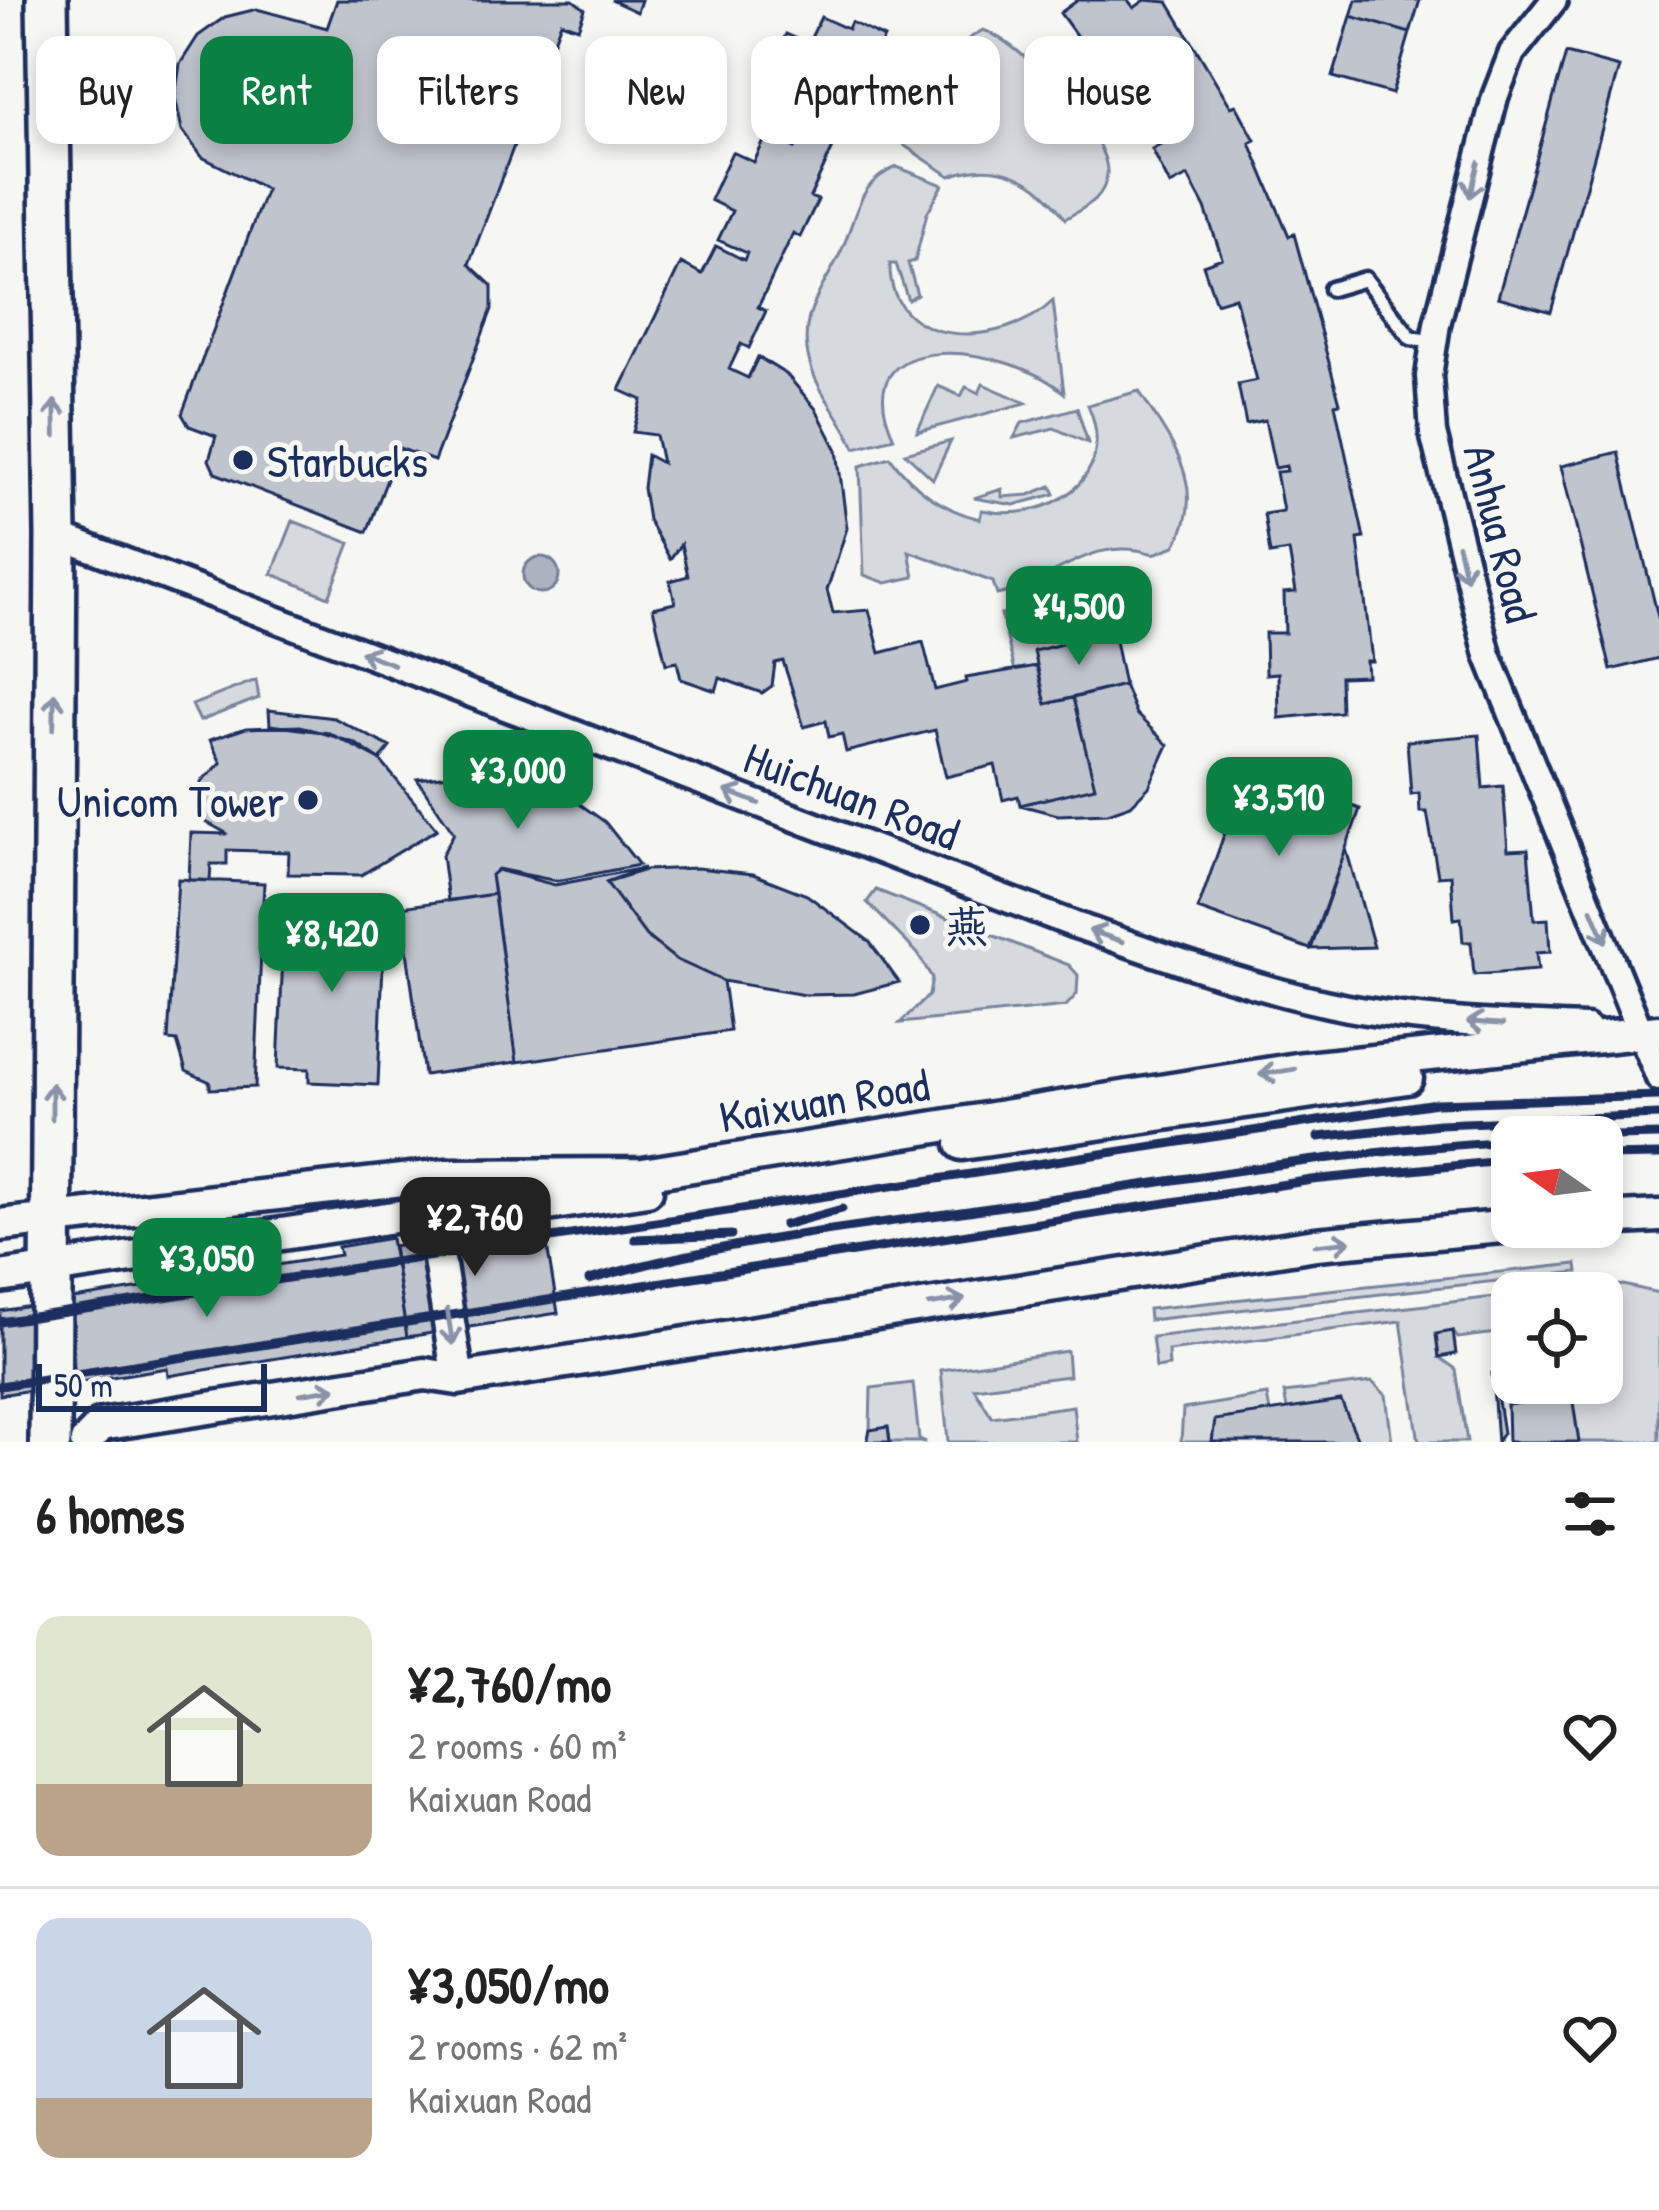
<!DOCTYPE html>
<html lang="en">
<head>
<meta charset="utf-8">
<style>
	body { margin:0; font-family:"Patrick Hand","LXGW WenKai TC",sans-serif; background:#f2f2f2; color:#222; height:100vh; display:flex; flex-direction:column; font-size:45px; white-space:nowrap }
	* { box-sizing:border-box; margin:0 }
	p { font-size:39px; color:#767676 }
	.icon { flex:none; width:66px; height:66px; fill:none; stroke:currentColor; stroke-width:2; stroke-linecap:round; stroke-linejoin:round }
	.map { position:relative; height:1442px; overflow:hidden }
	.sheet { display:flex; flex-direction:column; background:#fff; flex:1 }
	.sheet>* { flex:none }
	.top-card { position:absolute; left:36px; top:36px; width:1587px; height:108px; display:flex; gap:24px }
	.needle { width:78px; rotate:284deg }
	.fabs { position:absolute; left:1491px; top:1116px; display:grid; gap:24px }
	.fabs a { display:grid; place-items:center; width:132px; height:132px; border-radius:24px; background:#fff; box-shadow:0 6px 18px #0003; font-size:60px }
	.scale { position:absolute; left:36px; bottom:30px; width:231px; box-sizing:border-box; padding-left:12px; border:6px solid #1b2f5e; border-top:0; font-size:33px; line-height:42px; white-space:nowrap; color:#1b2f5e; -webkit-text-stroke:9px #f6f6f2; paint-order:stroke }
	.price { position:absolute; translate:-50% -102px; padding:0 27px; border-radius:24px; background:#0b8043; color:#fff; font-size:39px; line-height:78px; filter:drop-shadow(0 3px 6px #0008) }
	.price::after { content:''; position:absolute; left:50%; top:72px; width:36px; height:27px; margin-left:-18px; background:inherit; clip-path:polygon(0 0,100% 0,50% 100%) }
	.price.on { background:#222; color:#fff }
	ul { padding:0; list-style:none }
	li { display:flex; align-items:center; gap:36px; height:300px; padding:0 36px }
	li+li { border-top:3px solid #e0e0e0 }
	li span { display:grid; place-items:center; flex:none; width:336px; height:240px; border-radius:24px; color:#555 }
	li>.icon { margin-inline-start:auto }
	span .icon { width:144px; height:144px; fill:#fffc; stroke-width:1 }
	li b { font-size:51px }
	h2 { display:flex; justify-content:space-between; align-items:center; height:144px; padding:0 36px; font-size:51px }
	.pill { padding:0 42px; border-radius:24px; background:#fff; box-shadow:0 6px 18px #0003; font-size:42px; line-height:108px }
	.pill.on { background:#0b8043; color:#fff }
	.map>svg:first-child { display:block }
	.green { fill:#d6d9dd; stroke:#78849e; stroke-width:3 }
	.water { fill:#abb2c0; stroke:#717e99; stroke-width:3 }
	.building { fill:#c0c4cd; stroke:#1b2f5e; stroke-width:3 }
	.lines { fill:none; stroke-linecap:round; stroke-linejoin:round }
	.service-casing { stroke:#1b2f5e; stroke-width:21 }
	.minor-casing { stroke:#1b2f5e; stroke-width:33 }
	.tertiary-casing { stroke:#1b2f5e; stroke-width:39 }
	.primary-casing { stroke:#1b2f5e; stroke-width:48 }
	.service { stroke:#f6f6f2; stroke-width:12 }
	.minor { stroke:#f6f6f2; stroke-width:24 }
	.tertiary { stroke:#f6f6f2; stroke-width:30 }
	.primary { stroke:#f6f6f2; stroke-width:39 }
	.rail { stroke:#1b2f5e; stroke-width:9 }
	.oneway { stroke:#8892a8 }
	.poi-dot { fill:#1b2f5e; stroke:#f6f6f2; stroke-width:4.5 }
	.labels { text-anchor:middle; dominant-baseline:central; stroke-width:10; stroke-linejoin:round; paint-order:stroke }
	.poi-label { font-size:45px; fill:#1b2f5e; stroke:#f6f6f2; text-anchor:start }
	.street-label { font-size:45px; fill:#1b2f5e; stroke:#f6f6f2 }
</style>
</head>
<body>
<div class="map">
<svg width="1659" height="1442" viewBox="0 0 1659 1442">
	<rect width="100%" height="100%" fill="#f6f6f2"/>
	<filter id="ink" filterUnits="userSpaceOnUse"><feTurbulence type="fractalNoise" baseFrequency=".00833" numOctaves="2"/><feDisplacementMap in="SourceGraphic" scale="24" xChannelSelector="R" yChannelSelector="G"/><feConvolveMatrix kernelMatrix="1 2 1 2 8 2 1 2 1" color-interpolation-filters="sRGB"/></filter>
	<g filter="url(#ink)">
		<!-- green -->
		<path class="green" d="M983,30C1019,41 1110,134 1107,174C1105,199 1085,207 1065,219C1039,178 997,158 950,176L905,146L898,132C906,81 940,55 983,30Z
			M897,167L943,185L927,213L915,261L908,263L917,294L908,300L896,264H890C888,351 1004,349 1053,301L1064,393C1009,344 840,322 894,438L855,448C844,420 820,396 811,367C794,315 825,289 843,247C858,212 858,182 897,167Z
			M983,384L1026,403L917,432L938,386L961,396L966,387L979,393Z
			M1139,391C1170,441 1210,486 1175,546L1154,554C1090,533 1055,582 997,595L993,582L909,551L914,577L886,583L864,575L860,466L890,457C913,488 942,510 980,519L982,510C1048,525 1121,478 1088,405Z
			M1077,408L1088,443L1054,428L1014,438L1022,423Z
			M951,441L933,479L905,453Z
			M1051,486L1055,494L1014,505L974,498L1002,489V497L1029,495Z
			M293,521L350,543L329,597L272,574Z
			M1039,604L1054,614L1063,644L1035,651L1037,666L1015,671L1001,614Z
			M256,680L259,698L200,721L192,705Z
			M876,890L1069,965L1078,975L1077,994L1066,1006L900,1023L929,995L932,978L918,954L867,902Z
			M1577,1264L1578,1272L1149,1320L1148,1309Z
			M1623,1285L1659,1293V1442H1579L1571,1390L1577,1383H1602V1293H1535Z
			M1512,1295V1331L1458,1338L1453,1332L1436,1335L1439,1357L1456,1369L1467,1442H1419L1401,1321L1168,1351L1169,1366L1156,1368L1152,1337Z
			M1067,1351L1069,1376L974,1388L992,1417L1073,1406L1077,1442H948L941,1370Z
			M1372,1382L1386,1395L1392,1442H1359L1287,1409L1284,1393Z
			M913,1383L919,1439L926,1442H890L888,1428L870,1430L871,1388Z
			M1267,1395L1270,1412L1215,1420L1212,1442H1181L1183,1409Z"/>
		<!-- water -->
		<path class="water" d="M523 575a18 18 0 1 1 36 0a18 18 0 1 1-36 0Z"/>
		<!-- building -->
		<path class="building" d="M337,0H573L585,9L578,28L561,22L469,264L492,286V309L434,461L399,448L367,532L215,473L209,460L216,436L189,426L182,414L266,189L202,157L182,130L175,97L180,64L198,36L225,17L257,9L327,28Z
			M611,0H641L637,12Z
			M1078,0H1128L1134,8L1145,0L1168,2L1231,107L1236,105L1255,140L1250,143L1289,236L1294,234L1340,403L1335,404L1364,538L1358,539L1372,661H1366L1367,676L1340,677L1341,712L1279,718L1278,673L1266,674L1265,633H1285L1284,593L1296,592L1289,551L1270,554L1264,514L1283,511L1276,472L1287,471L1286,466L1275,468L1265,420L1246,424L1238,384L1257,380L1235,297L1216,303L1203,265L1222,258L1205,208L1188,176L1170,185L1152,149L1169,140L1149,103L1140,110L1116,77L1100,89L1077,56L1086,49L1060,13Z
			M1356,0H1420L1410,33L1351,16Z
			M1351,16L1410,33L1392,94L1333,77Z
			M821,17L848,29L851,22L884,38L865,78L873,82L856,118L848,115L810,197L818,200L800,237L793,233L764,295L758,307L766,311L749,348L741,344L729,369L748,378L758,357L787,375L816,409L837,450L847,528L827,590L833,613L869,610L880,653L923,642L935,690L967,682L966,678L1037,666L1046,704L1073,698L1095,787L1020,805L1018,796L1003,800L995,765L946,777L935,730L846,752L842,734L829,737L826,721L804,727L783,661L775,663L772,686L762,693L720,678L716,691L681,679L677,662L666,664L653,608L675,603L670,581L688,576L681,544L670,559L648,520L643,488L647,455L662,463L656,435L633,432L642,400L620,390L681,263L702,274L716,246L744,260L747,253L718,240L732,211L710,200L732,152L754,162L767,135L795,148L801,135L772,122L786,93L764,82L786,34L808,44Z
			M1566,53L1619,67L1551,312L1498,297Z
			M1618,452L1659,621V658L1611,670L1561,466Z
			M1113,631L1124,685L1046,704L1034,651Z
			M1124,685L1136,714L1168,745L1149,787L1131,805L1108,813L1058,815L1020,805L1095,787L1073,698Z
			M269,710L334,718L390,747L380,760L329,733L270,725Z
			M300,726L355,743L380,760L437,829L361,875L288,874L289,852L227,850V864H211L210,881L189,880L191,833L228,834L206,822L200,810L201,782L221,763L210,740L246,728Z
			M1479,735L1483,788L1503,786L1508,850L1528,849L1534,920L1548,919L1550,952L1536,953L1538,970L1474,975L1471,942H1463L1461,918L1454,919L1451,875L1438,876L1427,812H1420L1419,793L1411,794L1407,741Z
			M1247,769L1360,809L1310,949L1198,909Z
			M482,771L516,774L563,792L605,822L639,865L557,881L498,869L491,875L494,894L448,901L442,855L454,833L417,779Z
			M1346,849L1374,947L1311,949Z
			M644,868L606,882L646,936L675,959L723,981L730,1031L517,1062L491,875L497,870L555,885Z
			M697,868L753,874L807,895L869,941L899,982L854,994L805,995L723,981L675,959L646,936L606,882L645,870Z
			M178,879L264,883L255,1087L210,1089V1082L186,1071L177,1041L168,1040Z
			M494,894L517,1062L424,1075L401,907Z
			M285,909L385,913L378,1085L309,1082V1069L278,1068Z
			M543,1221L558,1313L407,1337L393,1246Z
			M391,1238L407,1337L168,1376L167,1368L0,1395V1311L154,1286L153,1277L275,1257L277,1265L340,1255L338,1247Z
			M1453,1331L1456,1354L1439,1357L1436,1334Z
			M1512,1370L1494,1375L1503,1433L1497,1442L1492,1373Z
			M1529,1383H1570L1579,1442H1508L1507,1405L1532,1401Z
			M1341,1401L1359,1442H1212L1215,1420Z
			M888,1427L890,1442H867L870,1430Z"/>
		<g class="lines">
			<defs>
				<path id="service" d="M1331,289L1365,279L1411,338L1434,342"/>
				<path id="minor" d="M1554,0L1512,53L1495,97L1437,324L1429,376L1433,433L1488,655L1659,1078
					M56,535L1075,925C1165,956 1255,990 1348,1008C1427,1022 1508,1025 1587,1028"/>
				<path id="tertiary" d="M962,1144L1407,1078
					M1602,1219L1659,1216
					M433,1222L647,1190
					M0,1225L447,1175L643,1174L1297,1069L1659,1031
					M0,1277L413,1214L433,1222L458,1379L1316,1244L1512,1226
					M86,1442L101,1425L425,1374L458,1379"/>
				<path id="primary" d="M47,0L56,535L50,1442"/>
			</defs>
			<!-- service casing -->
			<use href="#service" class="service-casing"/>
			<!-- minor casing -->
			<use href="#minor" class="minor-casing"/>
			<!-- tertiary casing -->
			<use href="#tertiary" class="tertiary-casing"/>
			<!-- primary casing -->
			<use href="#primary" class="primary-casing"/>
			<!-- service -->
			<use href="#service" class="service"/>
			<!-- minor -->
			<use href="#minor" class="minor"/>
			<!-- tertiary -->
			<use href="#tertiary" class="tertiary"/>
			<!-- primary -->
			<use href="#primary" class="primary"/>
			<!-- rail -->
			<path class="rail" d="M1318,1137L1439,1124L1659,1115
				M1569,1137L1659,1135
				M1602,1156L1659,1155
				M784,1225L842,1209
				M635,1239L731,1235
				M589,1280C723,1240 866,1226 1003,1206C1172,1181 1341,1151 1512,1141
				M0,1322L1436,1103L1659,1096
				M0,1386L1312,1180L1512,1160"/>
		</g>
		<!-- one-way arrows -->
		<defs><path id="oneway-shaft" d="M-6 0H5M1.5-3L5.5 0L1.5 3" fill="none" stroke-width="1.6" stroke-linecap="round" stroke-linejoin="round" transform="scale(3)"/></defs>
		<g class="oneway">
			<use href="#oneway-shaft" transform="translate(1474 180) rotate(104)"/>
			<use href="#oneway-shaft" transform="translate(55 418) rotate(-91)"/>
			<use href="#oneway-shaft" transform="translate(1462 562) rotate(77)"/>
			<use href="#oneway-shaft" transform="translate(377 658) rotate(-159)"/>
			<use href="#oneway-shaft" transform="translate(54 711) rotate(-89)"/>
			<use href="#oneway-shaft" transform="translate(742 797) rotate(-159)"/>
			<use href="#oneway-shaft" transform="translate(1599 926) rotate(67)"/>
			<use href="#oneway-shaft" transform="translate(1106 936) rotate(-161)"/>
			<use href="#oneway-shaft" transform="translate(1485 1023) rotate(-176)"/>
			<use href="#oneway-shaft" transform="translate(1277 1072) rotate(171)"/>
			<use href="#oneway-shaft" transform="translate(52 1101) rotate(-90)"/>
			<use href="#oneway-shaft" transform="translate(1333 1243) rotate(-6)"/>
			<use href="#oneway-shaft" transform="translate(947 1302) rotate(-9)"/>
			<use href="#oneway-shaft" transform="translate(450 1327) rotate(81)"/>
			<use href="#oneway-shaft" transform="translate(318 1391) rotate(-9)"/>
		</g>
	</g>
	<!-- markers -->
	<g class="poi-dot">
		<circle cx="243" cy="460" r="12"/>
		<circle cx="308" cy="800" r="12"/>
		<circle cx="920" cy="925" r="12"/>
	</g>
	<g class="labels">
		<!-- poi labels -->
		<g class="poi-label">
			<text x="267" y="460">Starbucks</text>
			<text x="284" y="800" text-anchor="end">Unicom Tower</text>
			<text x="944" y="925">燕</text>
		</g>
		<!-- street labels -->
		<g class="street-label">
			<text transform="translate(1501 533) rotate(76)">Anhua Road</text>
			<text transform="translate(852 795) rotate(21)">Huichuan Road</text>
			<text transform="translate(824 1100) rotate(-9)">Kaixuan Road</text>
		</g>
	</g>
</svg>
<div class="fabs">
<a><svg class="needle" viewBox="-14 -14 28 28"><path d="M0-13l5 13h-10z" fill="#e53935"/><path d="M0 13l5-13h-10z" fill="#767676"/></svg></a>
<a><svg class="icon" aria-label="locate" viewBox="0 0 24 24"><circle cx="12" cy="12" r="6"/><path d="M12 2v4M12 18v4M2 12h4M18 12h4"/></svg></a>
</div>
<div class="scale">50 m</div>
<b class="price" style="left:1079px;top:668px">¥4,500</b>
<b class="price" style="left:518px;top:832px">¥3,000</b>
<b class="price" style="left:1279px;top:859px">¥3,510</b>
<b class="price" style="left:332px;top:995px">¥8,420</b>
<b class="price on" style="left:475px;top:1279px">¥2,760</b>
<b class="price" style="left:207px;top:1320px">¥3,050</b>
<div class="top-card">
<a class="pill">Buy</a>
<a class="pill on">Rent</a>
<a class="pill">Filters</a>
<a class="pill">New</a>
<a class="pill">Apartment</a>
<a class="pill">House</a>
</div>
</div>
<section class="sheet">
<h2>6 homes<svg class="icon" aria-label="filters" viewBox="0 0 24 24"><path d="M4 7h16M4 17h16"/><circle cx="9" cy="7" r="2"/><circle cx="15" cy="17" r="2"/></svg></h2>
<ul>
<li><span style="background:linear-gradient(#dfe7d0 70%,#b9a48a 0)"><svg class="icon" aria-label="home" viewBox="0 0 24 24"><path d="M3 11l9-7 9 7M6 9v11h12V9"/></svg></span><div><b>¥2,760/mo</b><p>2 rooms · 60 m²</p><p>Kaixuan Road</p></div><svg class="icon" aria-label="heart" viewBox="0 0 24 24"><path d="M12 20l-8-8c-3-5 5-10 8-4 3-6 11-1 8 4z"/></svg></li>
<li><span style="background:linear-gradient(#c9d6e8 75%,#b9a48a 0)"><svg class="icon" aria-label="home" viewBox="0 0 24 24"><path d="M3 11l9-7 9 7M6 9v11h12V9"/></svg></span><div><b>¥3,050/mo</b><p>2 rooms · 62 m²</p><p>Kaixuan Road</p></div><svg class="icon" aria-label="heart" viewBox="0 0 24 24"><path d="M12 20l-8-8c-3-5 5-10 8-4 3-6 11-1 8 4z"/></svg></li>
</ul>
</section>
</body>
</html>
